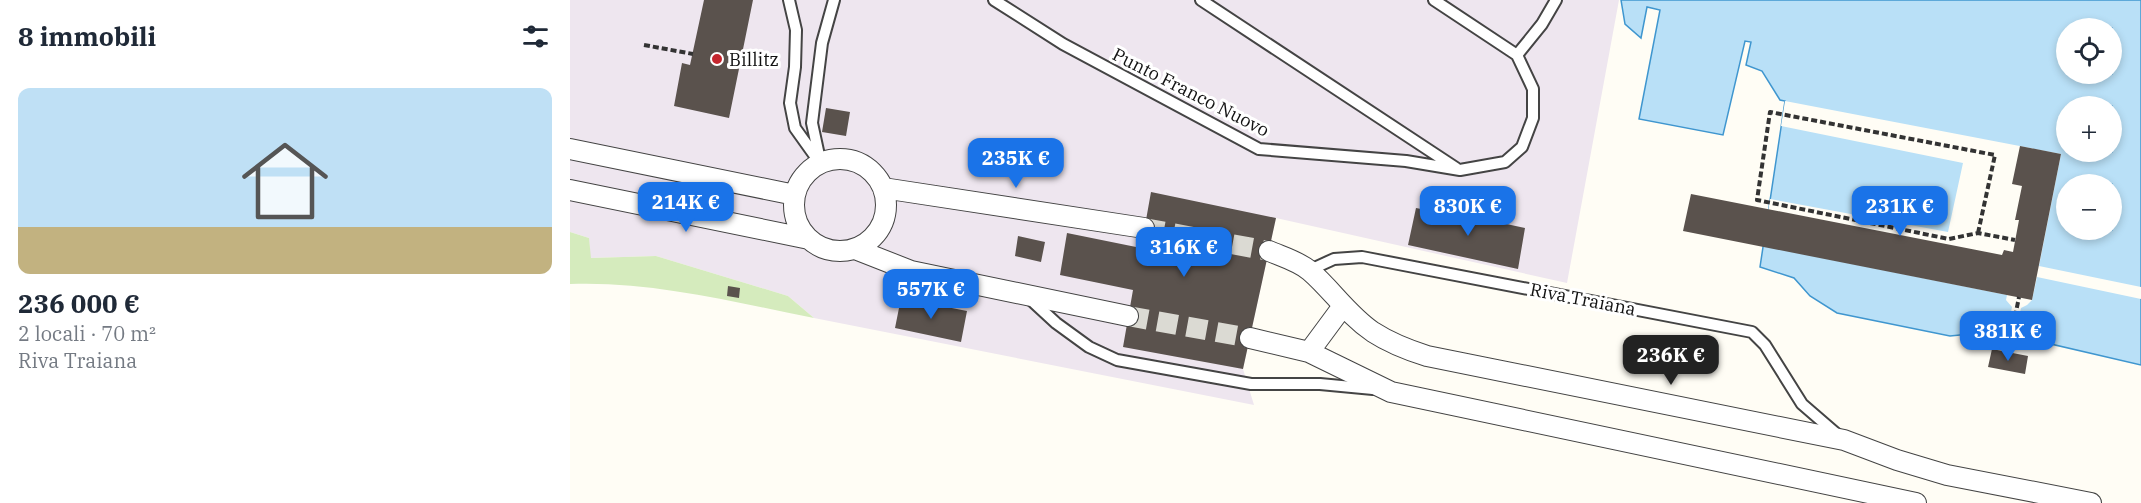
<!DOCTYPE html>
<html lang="it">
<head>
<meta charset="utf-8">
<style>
	body { margin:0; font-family:"IBM Plex Serif",serif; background:#f2f2f3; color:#1f2937; height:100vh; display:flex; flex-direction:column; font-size:22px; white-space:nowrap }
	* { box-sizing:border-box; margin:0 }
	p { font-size:20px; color:#747a83 }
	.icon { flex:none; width:33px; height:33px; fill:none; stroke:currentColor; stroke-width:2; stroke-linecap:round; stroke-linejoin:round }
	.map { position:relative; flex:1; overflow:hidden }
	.panel { display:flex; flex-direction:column; background:#fff; width:570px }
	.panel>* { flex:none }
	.buttons { position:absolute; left:1486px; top:18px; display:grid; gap:12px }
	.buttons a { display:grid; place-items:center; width:66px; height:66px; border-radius:50%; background:#fff; box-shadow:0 3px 9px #0003; font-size:30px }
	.price { position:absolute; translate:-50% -51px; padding:0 14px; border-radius:12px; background:#1a73e8; color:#fff; font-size:20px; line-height:39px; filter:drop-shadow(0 2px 3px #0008) }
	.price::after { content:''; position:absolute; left:50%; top:36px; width:18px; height:14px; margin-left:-9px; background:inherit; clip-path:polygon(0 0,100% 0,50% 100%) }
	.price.selected { background:#222; color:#fff }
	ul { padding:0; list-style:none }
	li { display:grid; align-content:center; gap:12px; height:318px; padding:0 18px }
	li+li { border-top:2px solid #e0e1e3 }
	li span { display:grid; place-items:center; height:186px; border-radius:12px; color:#555 }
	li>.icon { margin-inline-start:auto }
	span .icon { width:108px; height:108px; fill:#fffc; stroke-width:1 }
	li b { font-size:26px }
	h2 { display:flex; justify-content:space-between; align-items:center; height:72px; padding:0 18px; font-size:26px }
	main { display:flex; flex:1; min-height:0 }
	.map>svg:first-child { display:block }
	.industrial { fill:#eee6ef }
	.green { fill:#d5ebbd }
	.water { fill:#b9e0f7; stroke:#3f96cf; stroke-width:1.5; fill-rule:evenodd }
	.pier { fill:#fffdf5 }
	.building { fill:#5a524d }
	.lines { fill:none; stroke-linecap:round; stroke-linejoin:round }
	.minor-tunnel { stroke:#dbdad3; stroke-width:20; stroke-dasharray:20 10; stroke-linecap:butt }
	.service-casing { stroke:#444; stroke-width:14 }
	.minor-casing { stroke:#444; stroke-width:22 }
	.path { stroke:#333; stroke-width:4; stroke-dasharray:6 3; stroke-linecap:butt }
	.service { stroke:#fff; stroke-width:10 }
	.minor { stroke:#fff; stroke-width:20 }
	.poi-dot { fill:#c4262e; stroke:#fff; stroke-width:2 }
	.labels { text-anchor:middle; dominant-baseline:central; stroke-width:6; stroke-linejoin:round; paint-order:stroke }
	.poi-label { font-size:18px; fill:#111; stroke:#fff; text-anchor:start }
	.street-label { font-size:18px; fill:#111; stroke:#fff }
</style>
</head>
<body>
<main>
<section class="panel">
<h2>8 immobili<svg class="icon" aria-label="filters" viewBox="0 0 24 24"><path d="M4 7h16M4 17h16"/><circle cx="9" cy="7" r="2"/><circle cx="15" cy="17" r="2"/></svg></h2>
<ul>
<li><span style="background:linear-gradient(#bfe0f5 75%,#c2b280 0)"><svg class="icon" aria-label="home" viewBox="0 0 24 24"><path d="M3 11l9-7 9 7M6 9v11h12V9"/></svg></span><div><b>236 000 €</b><p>2 locali · 70 m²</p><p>Riva Traiana</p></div></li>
</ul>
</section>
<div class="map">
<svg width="1571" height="503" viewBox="0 0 1571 503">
	<rect width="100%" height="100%" fill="#fffdf5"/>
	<!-- industrial -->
	<path class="industrial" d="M0,0H1049L997,283L706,218L673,369L684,405L244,318L218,296L86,256L20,258L19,238L0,232Z"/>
	<!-- green -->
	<path class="green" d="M0,232L19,238L21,258L86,256L218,296L244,318C164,302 82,281 0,284Z"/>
	<!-- water -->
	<path class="water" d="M1051,0H1571V365L1455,338L1410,333L1380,336L1267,313L1240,296L1224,278L1190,267L1215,101L1210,100L1192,71L1176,65L1181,42L1175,41L1153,135L1069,119L1090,10L1077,7L1071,38L1055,24ZM1497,28H1542V74H1497ZM1497,106H1542V152H1497ZM1497,184H1542V230H1497Z"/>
	<!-- pier -->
	<path class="pier" d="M1215,101L1491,154L1469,266L1571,287V299L1467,277L1462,300L1457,305L1451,308L1444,340L1436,339L1442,307L1436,300L1437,295L1193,246L1200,199L1378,232L1393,163L1211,126Z"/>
	<!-- building -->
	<path class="building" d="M134,0H183L159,118L104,106L112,63L120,65Z
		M256,108L280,112L276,136L252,132Z
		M1450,146L1491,154L1462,300L1113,231L1121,194L1432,255L1434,250L1443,252L1449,220H1445L1452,186L1442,184Z
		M581,192L706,218L673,369L553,347L563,290L490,275L497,233L571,248Z
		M846,208L871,213V210L955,228L948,269L838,245Z
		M448,236L475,242L471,262L445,256Z
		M158,286L170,288L169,298L157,296Z
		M331,298L397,311L391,342L325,328Z
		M1422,349L1458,356L1455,374L1418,367Z"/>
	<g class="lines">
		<!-- minor-tunnel -->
		<path class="minor-tunnel" d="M574,228L699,251
			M558,316L680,338"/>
		<defs>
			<path id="service" d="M219,0L226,30L225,67L220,103L225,128L250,163
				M424,0L493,44L689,149L836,161L890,170L935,162L952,147L963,118V89L947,55
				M631,0L886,168
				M864,0L947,55L972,24L986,0
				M250,160L242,123L252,43L264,0
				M740,270L764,259L792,257L1182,332L1195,345L1232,404L1269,436
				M460,299L486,323L519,347L547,360L681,384H750L803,389"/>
			<path id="minor" d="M0,149L225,195
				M224 205a46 46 0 1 1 92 0a46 46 0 1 1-92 0Z
				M313,188L574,228
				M0,190L239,239
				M285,249L341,271L558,316
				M699,251C713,257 728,261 740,271C762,290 778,315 803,332C820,343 838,350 857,356L1274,440L1327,460L1377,475L1521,503
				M680,338L739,352L821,392L1346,503
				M739,352L773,306"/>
		</defs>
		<!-- service casing -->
		<use href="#service" class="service-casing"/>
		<!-- minor casing -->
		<use href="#minor" class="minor-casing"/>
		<!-- path -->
		<path class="path" d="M74,45L123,54
			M1408,233L1425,155L1200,112L1187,200L1379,239L1408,233L1445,240
			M1438,352L1449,297"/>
		<!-- service -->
		<use href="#service" class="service"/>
		<!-- minor -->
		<use href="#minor" class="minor"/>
	</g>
	<!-- markers -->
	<circle class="poi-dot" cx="147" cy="59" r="6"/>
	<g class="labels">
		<!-- poi labels -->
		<g class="poi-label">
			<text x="159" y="59">Billitz</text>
		</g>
		<!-- street labels -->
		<g class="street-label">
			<text transform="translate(621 92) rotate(27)">Punto Franco Nuovo</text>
			<text transform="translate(1013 299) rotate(11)">Riva Traiana</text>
		</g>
	</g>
</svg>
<div class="buttons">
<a><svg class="icon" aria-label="locate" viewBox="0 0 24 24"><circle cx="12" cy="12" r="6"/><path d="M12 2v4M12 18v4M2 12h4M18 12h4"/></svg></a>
<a>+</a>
<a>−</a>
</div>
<b class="price" style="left:446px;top:189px">235K €</b>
<b class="price" style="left:116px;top:233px">214K €</b>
<b class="price" style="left:898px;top:237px">830K €</b>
<b class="price" style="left:1330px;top:237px">231K €</b>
<b class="price" style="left:614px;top:278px">316K €</b>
<b class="price" style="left:361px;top:320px">557K €</b>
<b class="price" style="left:1438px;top:362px">381K €</b>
<b class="price selected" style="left:1101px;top:386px">236K €</b>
</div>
</main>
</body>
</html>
